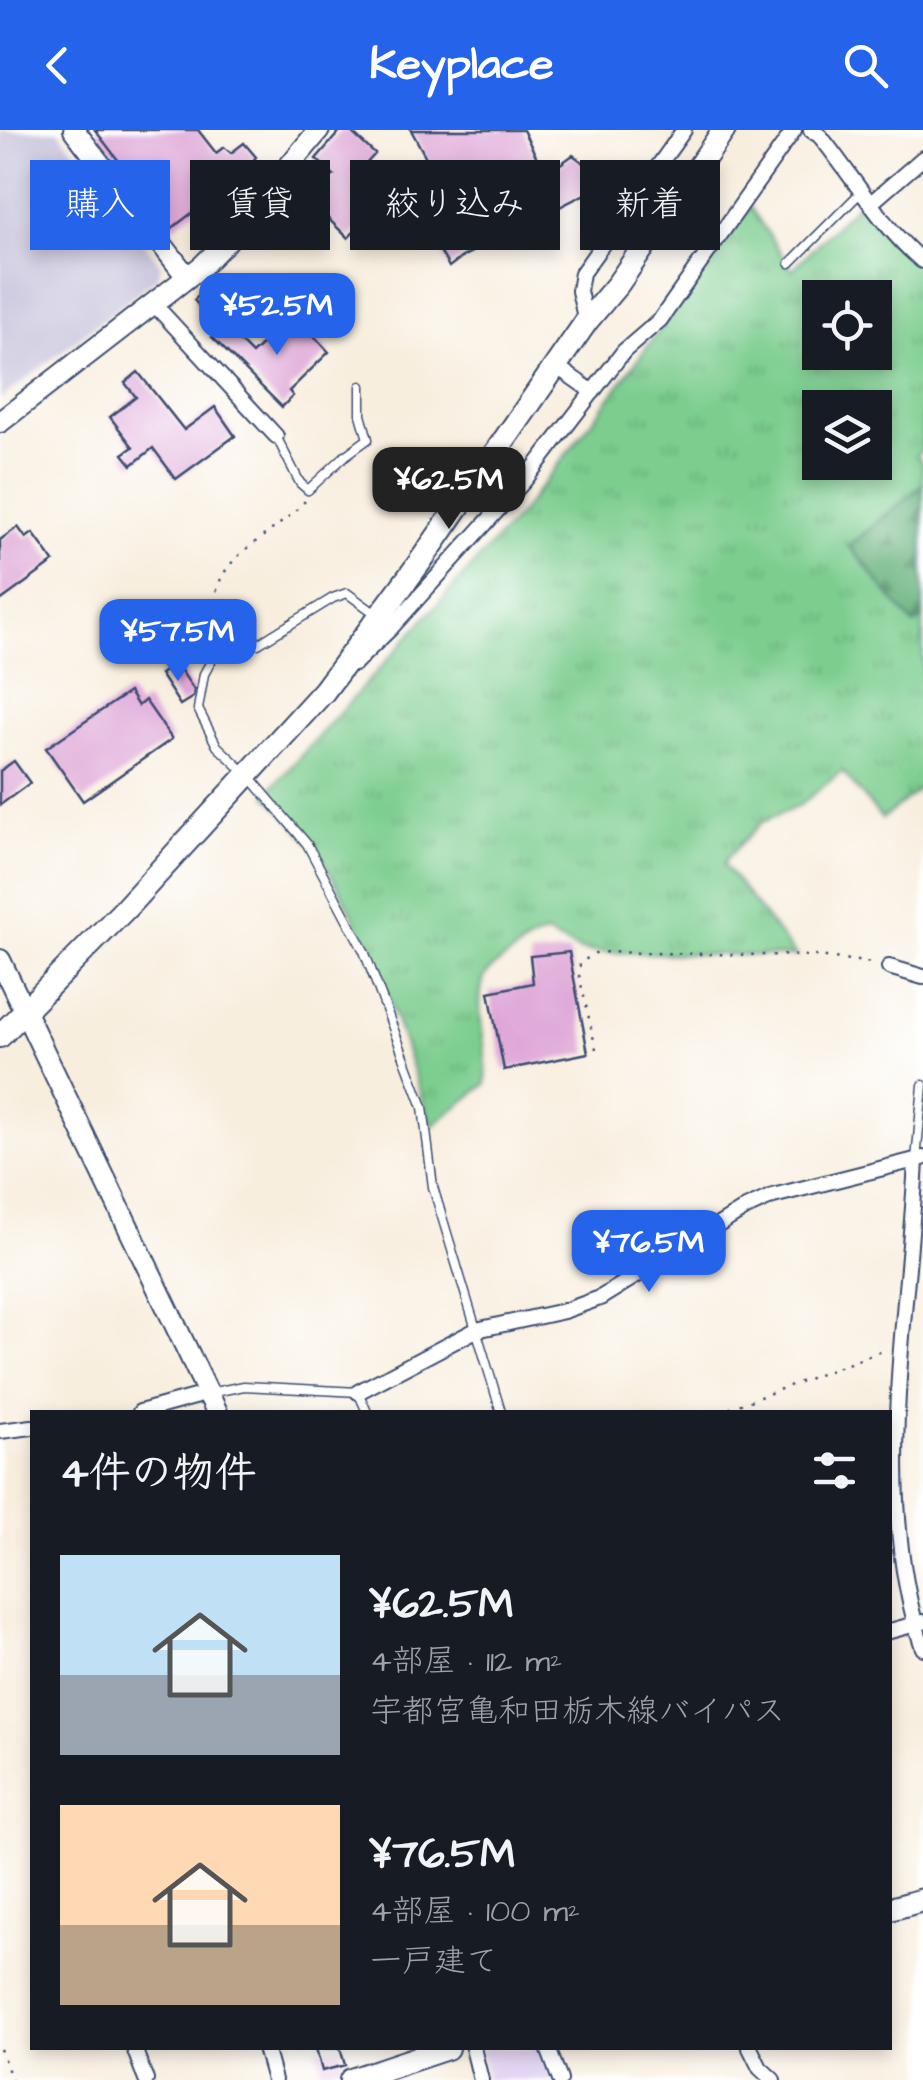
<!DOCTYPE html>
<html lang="ja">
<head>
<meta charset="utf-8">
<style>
	body { margin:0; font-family:"Architects Daughter","Klee One",sans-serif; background:#20242c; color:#f1f3f6; height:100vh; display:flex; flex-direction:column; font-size:38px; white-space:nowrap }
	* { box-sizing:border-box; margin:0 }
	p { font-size:32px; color:#9ea1a6 }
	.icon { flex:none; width:55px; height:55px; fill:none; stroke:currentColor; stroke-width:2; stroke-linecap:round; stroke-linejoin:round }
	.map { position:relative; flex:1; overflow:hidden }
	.panel { position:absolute; left:30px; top:1280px; width:862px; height:640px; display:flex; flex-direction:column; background:#171b24; border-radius:0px; box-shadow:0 5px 15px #0003 }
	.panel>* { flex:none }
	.guide { position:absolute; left:30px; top:30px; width:865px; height:90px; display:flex; gap:20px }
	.buttons { position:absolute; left:802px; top:150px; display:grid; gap:20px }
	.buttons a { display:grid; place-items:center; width:90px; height:90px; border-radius:0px; background:#171b24; box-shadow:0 5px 15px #0003; font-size:50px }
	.price { position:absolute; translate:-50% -85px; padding:0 22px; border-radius:20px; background:#2563eb; color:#fff; font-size:32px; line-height:65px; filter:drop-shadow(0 2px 5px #0008) }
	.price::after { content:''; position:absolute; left:50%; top:60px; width:30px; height:22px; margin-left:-15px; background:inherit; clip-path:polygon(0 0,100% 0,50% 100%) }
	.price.active { background:#222; color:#fff }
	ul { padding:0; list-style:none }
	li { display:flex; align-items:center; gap:30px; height:250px; padding:0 30px }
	li span { display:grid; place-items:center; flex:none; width:280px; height:200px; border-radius:0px; color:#555 }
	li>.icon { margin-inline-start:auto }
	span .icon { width:120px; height:120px; fill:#fffc; stroke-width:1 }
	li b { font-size:42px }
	h2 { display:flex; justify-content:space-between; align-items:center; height:120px; padding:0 30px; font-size:42px }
	.tag { padding:0 35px; border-radius:0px; background:#171b24; box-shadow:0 5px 15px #0003; font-size:35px; line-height:90px }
	.tag.active { background:#2563eb; color:#fff }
	header { display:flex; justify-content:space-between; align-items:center; height:130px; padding:0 30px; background:#2563eb; color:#fff; font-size:45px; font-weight:800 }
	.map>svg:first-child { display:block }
	.built { fill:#e2d4f3 }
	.industrial { fill:#c5c0da }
	.grass { fill:url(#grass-tufts); stroke:#4b7e76; stroke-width:2.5; fill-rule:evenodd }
	.forest { fill:url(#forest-firs); stroke:#40706c; stroke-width:2.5 }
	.building { fill:#dfa7d8 }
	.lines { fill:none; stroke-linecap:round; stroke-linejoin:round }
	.lane-casing { stroke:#3c4c71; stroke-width:11 }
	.street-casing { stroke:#3c4c71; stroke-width:18 }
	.secondary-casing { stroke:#3c4c71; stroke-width:24 }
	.primary-casing { stroke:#3c4c71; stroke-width:26 }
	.path { stroke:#3c4c71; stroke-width:2.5; stroke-dasharray:2.5 8; stroke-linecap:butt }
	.lane { stroke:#fff; stroke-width:8 }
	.street { stroke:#fff; stroke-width:14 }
	.secondary { stroke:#fff; stroke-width:20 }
	.primary { stroke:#fff; stroke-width:22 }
</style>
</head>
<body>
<header><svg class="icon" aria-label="back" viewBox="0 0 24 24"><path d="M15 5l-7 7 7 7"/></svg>Keyplace<svg class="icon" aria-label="search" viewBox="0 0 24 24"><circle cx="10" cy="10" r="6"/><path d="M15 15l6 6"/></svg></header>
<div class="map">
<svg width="923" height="1950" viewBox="0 0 923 1950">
	<defs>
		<pattern id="grass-tufts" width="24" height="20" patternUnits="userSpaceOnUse" patternTransform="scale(2.5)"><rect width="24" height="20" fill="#7bcd8e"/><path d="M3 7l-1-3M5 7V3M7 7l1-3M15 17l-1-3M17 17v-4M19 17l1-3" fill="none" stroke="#6ab07d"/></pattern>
		<pattern id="forest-firs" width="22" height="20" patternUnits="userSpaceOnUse" patternTransform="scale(2.5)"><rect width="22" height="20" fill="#64b079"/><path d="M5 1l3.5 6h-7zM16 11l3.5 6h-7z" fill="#529066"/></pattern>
	</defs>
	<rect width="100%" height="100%" fill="#fff"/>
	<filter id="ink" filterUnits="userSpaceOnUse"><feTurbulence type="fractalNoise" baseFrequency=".01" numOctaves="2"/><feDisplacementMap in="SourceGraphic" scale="20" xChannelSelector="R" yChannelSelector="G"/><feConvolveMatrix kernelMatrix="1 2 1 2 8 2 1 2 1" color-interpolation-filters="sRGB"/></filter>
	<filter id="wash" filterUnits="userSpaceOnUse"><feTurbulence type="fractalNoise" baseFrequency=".0048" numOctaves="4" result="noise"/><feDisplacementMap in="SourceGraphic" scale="40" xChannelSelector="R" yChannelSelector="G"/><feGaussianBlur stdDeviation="2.25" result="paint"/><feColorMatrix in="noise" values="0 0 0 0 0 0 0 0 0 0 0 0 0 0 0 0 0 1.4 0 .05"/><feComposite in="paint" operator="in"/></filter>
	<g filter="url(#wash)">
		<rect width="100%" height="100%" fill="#f8eede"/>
		<!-- built -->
		<path class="built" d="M480,1918H540L552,1950H488Z"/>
		<!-- industrial -->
		<path class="industrial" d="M0,0H58L161,135L159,146L0,269Z"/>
		<!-- grass -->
		<path class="grass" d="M861,70L882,100L923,138V319L916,325L923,334V355L849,416L915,494L923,488V656L882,689L842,641L799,676L762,692L727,728L724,735L796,826L597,822L579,820L546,804C532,808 523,815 512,824C502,831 487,839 483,851C474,884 489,920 486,954L431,997C403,908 368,795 314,718C301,700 283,683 267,666L270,660L523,380L600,281L750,77L792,140ZM820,168H875V222H820ZM820,278H875V332H820Z"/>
		<!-- forest -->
		<path class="forest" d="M923,355V488L914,495L849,416Z"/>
		<g id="blocks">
			<!-- building -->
			<path class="building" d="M95,0H198L216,23L224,17L231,23L244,13L256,27L211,80L205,73L171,99Z
				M341,0H349L375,24L352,49L379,77L348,108L309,70L334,45L316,29Z
				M411,0H523L541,36L548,33L552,40L573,25L624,63L611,81L587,63L462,127L449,137L413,73L442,57Z
				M205,160L219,176L208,186L194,170Z
				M297,188L329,222L289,261L293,266L282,277L212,207L224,196L252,224L280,198L283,202Z
				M138,242L184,300L215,277L235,306L176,349L153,318L132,335L123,324L133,317L110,287L136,267L125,253Z
				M18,397L26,408L33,403L54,432L0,471V410Z
				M176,533L194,560L193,567L180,575L160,544Z
				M129,562L138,576L145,570L172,609L83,671L46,618Z
				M14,631L30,653L0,675V641Z
				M569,822L588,923L504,940L489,862L533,853L530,826Z
				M316,1918H340L345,1935L322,1941Z"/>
		</g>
	</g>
	<g filter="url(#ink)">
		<use href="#blocks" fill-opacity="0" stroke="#3c4c71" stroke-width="2.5"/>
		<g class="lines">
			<defs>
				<path id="lane" d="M790,133L861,62
					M276,306L300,353L308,360L346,325L368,309L361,285V256
					M376,484L347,463L333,468L258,514L220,515L204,544L198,579L217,616L249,646L307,714L364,821L423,977L433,1057L501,1282
					M916,1030L923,955
					M209,1263L244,1256L358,1262L367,1282"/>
				<path id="street" d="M811,0L820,6C854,48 881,96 922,131
					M871,73L923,28
					M153,173L276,306
					M586,192L579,161L582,143L684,0
					M556,236L593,262
					M354,534L390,499L524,351L624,221L660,190L794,0
					M889,837L923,847
					M916,1030C909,1184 871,1370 923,1518
					M358,1262L476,1200L564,1181L600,1168L746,1078L773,1066L923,1028
					M140,1282L209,1263
					M0,1301L32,1297
					M890,1501L923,1492
					M134,1918L146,1950
					M265,1918L274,1950
					M473,1918L481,1950
					M548,1918L560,1950
					M750,1918L760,1938L773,1950"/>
				<path id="secondary" d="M74,0L187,147
					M0,292L202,136L227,111L319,0
					M0,830L217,1282"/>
				<path id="primary" d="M0,906L125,779L324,561L420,432L586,192L618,154L724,0
					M890,1779L923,1770
					M351,1950L447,1918"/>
			</defs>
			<!-- lane casing -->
			<use href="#lane" class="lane-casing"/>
			<!-- street casing -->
			<use href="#street" class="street-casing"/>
			<!-- secondary casing -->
			<use href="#secondary" class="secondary-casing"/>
			<!-- primary casing -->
			<use href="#primary" class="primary-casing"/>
			<!-- path -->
			<path class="path" d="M218,503C200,426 262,418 305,371
				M596,919L579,845L580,833L597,822L818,826L873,833
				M720,1282L887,1219
				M0,1919L12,1950"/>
			<!-- lane -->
			<use href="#lane" class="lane"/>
			<!-- street -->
			<use href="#street" class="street"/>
			<!-- secondary -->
			<use href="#secondary" class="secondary"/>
			<!-- primary -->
			<use href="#primary" class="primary"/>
		</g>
	</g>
</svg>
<div class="buttons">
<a><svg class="icon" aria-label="locate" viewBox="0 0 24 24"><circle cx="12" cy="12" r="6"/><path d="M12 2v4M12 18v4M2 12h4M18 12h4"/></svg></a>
<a><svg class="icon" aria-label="layers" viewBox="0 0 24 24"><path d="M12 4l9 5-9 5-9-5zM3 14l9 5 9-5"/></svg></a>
</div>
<b class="price" style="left:277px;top:228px">¥52.5M</b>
<b class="price active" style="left:449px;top:402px">¥62.5M</b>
<b class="price" style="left:178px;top:554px">¥57.5M</b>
<b class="price" style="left:649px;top:1165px">¥76.5M</b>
<div class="guide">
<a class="tag active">購入</a>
<a class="tag">賃貸</a>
<a class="tag">絞り込み</a>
<a class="tag">新着</a>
</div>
<section class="panel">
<h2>4件の物件<svg class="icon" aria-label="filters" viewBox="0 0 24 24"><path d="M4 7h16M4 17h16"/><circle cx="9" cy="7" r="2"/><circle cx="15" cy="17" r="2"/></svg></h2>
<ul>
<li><span style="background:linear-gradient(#bfe0f5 60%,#9aa5b1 0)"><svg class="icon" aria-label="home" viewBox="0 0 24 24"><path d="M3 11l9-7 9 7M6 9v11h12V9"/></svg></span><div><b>¥62.5M</b><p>4部屋 · 112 m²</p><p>宇都宮亀和田栃木線バイパス</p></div></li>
<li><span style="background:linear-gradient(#ffd9b3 60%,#b9a48a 0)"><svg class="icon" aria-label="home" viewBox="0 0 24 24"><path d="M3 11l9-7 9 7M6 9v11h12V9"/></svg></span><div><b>¥76.5M</b><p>4部屋 · 100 m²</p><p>一戸建て</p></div></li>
</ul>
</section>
</div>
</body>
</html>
